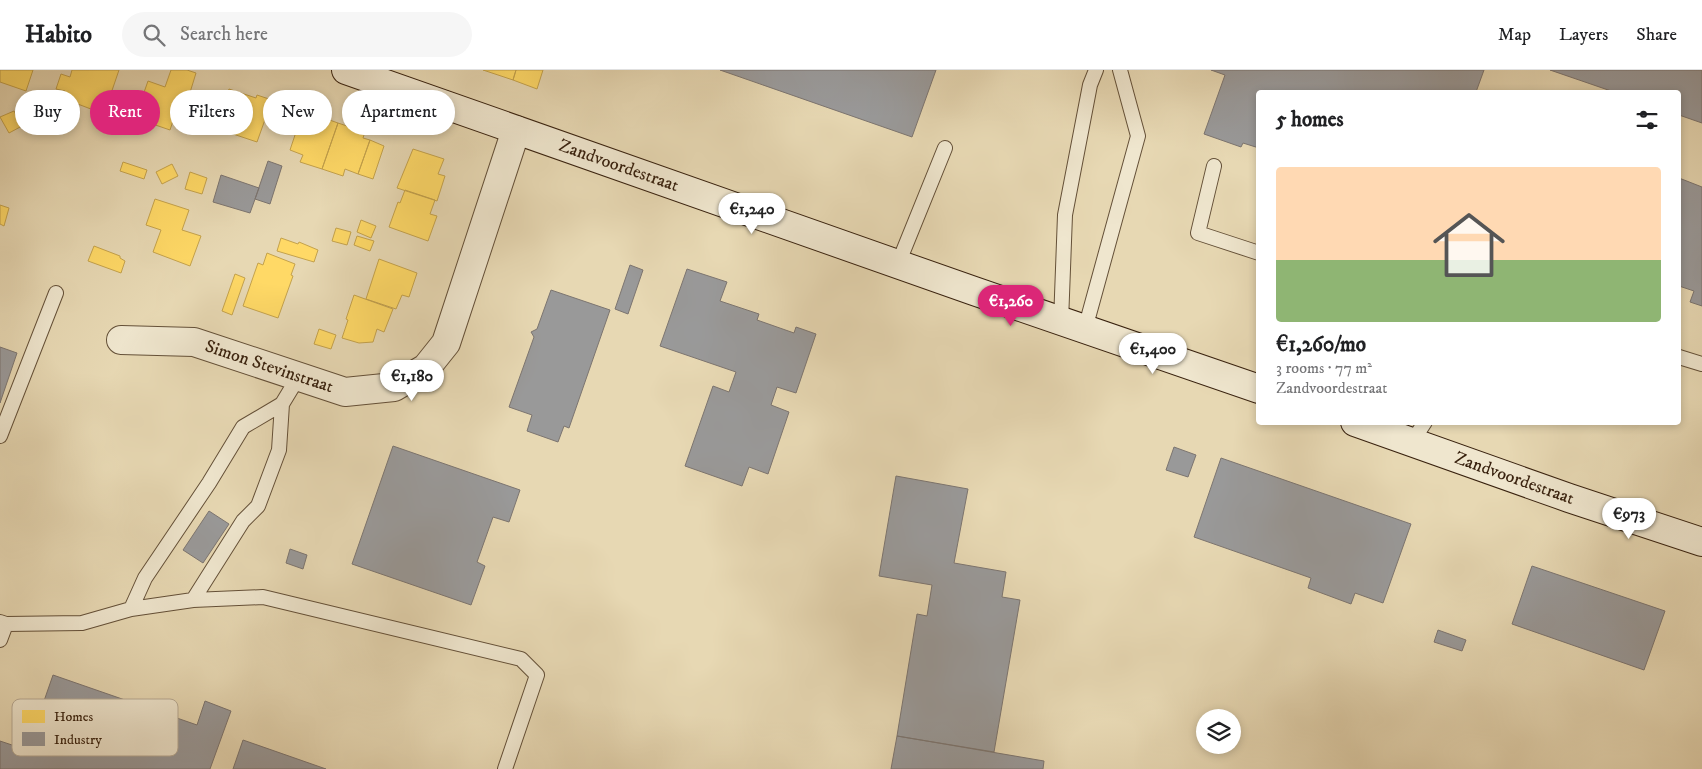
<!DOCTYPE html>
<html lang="en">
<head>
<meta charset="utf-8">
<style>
	body { margin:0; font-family:"IM FELL DW Pica",serif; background:#f6f6f6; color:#202124; height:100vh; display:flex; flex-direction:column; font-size:19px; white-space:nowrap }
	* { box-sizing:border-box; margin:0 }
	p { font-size:16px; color:#757577 }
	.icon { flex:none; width:28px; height:28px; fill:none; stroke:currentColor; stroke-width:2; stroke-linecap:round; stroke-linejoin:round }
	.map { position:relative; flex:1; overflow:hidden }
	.sheet { position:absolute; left:1256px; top:20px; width:425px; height:335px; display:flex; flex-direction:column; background:#fff; border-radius:5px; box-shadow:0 2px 8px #0003 }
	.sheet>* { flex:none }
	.guide { position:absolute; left:15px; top:20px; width:475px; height:45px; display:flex; gap:10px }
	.fabs { position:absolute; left:1196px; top:639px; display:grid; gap:10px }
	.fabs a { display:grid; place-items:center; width:45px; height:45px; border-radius:50%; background:#fff; box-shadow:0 2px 8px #0003; font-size:25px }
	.price { position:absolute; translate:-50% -42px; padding:0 11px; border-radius:18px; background:#fff; color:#222; font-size:16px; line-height:32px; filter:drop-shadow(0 1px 2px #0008) }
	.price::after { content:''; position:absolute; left:50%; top:30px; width:15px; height:11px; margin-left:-8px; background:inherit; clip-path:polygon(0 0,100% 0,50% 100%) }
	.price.selected { background:#db2777; color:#fff }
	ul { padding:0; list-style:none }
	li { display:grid; align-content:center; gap:10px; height:265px; padding:0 20px }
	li+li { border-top:1px solid #e0e0e0 }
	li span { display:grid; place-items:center; height:155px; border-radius:5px; color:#555 }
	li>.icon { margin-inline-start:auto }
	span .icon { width:90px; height:90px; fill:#fffc; stroke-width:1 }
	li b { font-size:21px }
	h2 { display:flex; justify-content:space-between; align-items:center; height:60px; padding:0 20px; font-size:21px }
	.pill { padding:0 18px; border-radius:22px; background:#fff; box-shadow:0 2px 8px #0003; font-size:18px; line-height:45px }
	.pill.selected { background:#db2777; color:#fff }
	header { display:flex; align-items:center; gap:30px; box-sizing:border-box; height:70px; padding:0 25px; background:#fff; border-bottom:1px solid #e0e0e0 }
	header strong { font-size:24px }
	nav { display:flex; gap:28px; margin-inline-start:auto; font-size:18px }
	.search { width:350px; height:45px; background:#f6f6f6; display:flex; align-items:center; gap:12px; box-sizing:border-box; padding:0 18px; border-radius:28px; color:#757577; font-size:19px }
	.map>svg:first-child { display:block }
	.homes { fill:#ffd966; stroke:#c4a24c }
	.industry { fill:#999; stroke:#7c7570 }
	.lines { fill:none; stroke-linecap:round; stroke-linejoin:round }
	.service-casing { stroke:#645038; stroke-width:16 }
	.minor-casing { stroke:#645038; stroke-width:30 }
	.secondary-casing { stroke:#39220f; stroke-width:30 }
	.service { stroke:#efe6ce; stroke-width:14 }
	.minor { stroke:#efe6ce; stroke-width:28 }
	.secondary { stroke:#efe6ce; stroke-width:28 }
	.labels { text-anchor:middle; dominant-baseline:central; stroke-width:5; stroke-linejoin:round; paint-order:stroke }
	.street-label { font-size:18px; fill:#39220f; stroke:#efe6ce }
	.key { fill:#efe6ce; stroke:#b8ab95; stroke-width:1 }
	.key-label { font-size:14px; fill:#39220f }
</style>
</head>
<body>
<header>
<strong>Habito</strong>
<div class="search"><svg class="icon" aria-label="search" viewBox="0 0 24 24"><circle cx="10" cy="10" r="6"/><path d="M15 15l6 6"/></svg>Search here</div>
<nav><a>Map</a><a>Layers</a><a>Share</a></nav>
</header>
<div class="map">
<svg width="1702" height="699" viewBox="0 0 1702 699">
	<rect width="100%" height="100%" fill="#e7d8b3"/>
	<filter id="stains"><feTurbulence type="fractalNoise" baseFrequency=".004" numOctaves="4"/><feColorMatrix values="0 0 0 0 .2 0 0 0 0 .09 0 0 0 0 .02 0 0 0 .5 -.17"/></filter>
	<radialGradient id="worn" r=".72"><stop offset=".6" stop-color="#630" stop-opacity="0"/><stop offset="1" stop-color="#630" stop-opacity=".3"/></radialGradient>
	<!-- homes -->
	<path class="homes" d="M0,0H33L26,21L0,12Z
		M72,0H119L104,44L62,28L65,21L56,19L61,4L70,7Z
		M171,0H187L196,3L188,29L181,27L170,60L135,48L148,11L165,17Z
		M483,0H516L513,10Z
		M516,0H543L537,19L513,10Z
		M229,19L256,28L257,25L272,30L257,72L215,58Z
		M14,41L22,56L9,63L0,47Z
		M310,43L338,53L322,99L300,92L303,85L290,80L301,47L308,49Z
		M338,53L365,62L363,68L370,70L358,104L345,99L343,106L322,99Z
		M370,70L384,76L373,109L358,104Z
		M413,79L444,89L438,104L445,106L437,131L397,118Z
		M123,92L147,100L144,109L120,101Z
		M172,94L178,106L162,114L156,102Z
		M190,102L207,108L202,124L185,119Z
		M405,120L435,130L430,144L437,146L428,171L389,157L398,132L400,133Z
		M155,129L189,140L182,160L201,166L190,196L153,182L161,160L146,155Z
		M0,135L9,138L4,156L0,154Z
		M361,150L376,156L371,168L357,162Z
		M336,158L351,162L347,175L332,171Z
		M357,166L374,171L370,181L354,175Z
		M281,168L298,174L299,172L318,180L314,192L277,181Z
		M94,176L120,186V188L125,191L121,203L88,191Z
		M267,183L295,194L291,205L293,206L278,248L243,236L258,193L263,195Z
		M379,189L417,203L409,227L402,225L396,239L366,229Z
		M235,204L245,208L232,245L222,241Z
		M354,225L393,239L384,262L377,259L373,272L359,273L342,268L348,250L346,249Z
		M319,259L336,265L331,279L314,274Z"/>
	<!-- industry -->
	<path class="industry" d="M720,0H936L912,67Z
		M1211,0H1484L1476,22H1259V78L1243,73L1241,77L1204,64L1225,5Z
		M1550,0H1702V53L1679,45V22H1614Z
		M268,91L282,96L270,134L255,129Z
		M221,105L259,118L250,143L213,132Z
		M1679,108L1702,117V236L1690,232L1694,221L1679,216Z
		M630,195L643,200L628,244L615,239Z
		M687,199L727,212L720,231L759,244L757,250L794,263L796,257L816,264L796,323L777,317L771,335L789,342L768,404L749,397L742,416L685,396L713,316L729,322L736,302L660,276Z
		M551,220L610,240L569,358L564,356L558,372L527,361L532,345L509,337L534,267L531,262L537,259Z
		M0,277L17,283L0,333Z
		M393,376L520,420L509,452L493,447L477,492L485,496L471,535L352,494Z
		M1174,377L1196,385L1188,407L1166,400Z
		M1221,388L1411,454L1383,533L1355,523L1351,534L1308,518L1311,508L1194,467Z
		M896,406L968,419L954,493L1006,502L1002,527L1020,530L994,682L897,666L917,544L927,546L932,515L879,506Z
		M209,441L229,454L203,493L183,480Z
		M290,479L307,485L303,499L286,493Z
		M1532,496L1665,541L1644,600L1512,554Z
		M1438,560L1466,570L1462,581L1434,572Z
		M53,605L197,655L205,631L231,641L210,699H0V671L27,680Z
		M897,666L1044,691L1043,699H891Z
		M243,670L326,699H233Z"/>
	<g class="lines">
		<defs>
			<path id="service" d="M1214,96L1198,163L1259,183
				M898,194L945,78
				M1061,252L1065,145L1090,15L1096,0
				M1085,259L1138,66L1120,0
				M1679,287L1702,294
				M0,366L56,223
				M1412,372L1425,352
				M193,530L243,451L258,436L279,380L282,334
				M131,539L145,508L209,413L243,357L282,334L299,306
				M0,552L6,554L82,553L131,539L193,530L263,527L521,589L537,605L505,699
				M0,570L6,554"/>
			<g id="minor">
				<path id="s1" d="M121,270L194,272L345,322L394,317L426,298L446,273L516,60"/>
			</g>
			<g id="secondary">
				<path id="s2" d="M346,0L974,221L1259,319"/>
				<path id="s3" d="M1355,352L1569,428L1702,472"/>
			</g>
		</defs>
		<!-- service casing -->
		<use href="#service" class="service-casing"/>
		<!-- minor casing -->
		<use href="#minor" class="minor-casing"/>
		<!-- secondary casing -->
		<use href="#secondary" class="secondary-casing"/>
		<!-- service -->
		<use href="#service" class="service"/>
		<!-- minor -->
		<use href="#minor" class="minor"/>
		<!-- secondary -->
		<use href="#secondary" class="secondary"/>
	</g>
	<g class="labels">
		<!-- street labels -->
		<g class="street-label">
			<text stroke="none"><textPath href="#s2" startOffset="289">Zandvoordestraat</textPath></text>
			<text stroke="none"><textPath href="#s1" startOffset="152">Simon Stevinstraat</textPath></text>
			<text stroke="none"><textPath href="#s3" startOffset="169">Zandvoordestraat</textPath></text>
		</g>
	</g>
	<!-- legend -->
	<rect x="12" y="629" width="166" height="57" rx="8" class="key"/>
	<rect x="22" y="640" width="23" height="13" fill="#ffd966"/>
	<rect x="22" y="662" width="23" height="14" fill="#999"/>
	<g class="key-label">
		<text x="54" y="651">Homes</text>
		<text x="54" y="674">Industry</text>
	</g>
	<rect width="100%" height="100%" filter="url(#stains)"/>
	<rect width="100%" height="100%" fill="url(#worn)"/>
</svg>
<div class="fabs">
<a><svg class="icon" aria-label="layers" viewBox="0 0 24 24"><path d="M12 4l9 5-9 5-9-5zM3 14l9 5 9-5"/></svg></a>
</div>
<b class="price" style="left:752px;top:165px">€1,240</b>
<b class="price selected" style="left:1011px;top:257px">€1,260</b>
<b class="price" style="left:1153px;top:305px">€1,400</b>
<b class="price" style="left:412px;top:332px">€1,180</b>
<b class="price" style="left:1629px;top:470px">€973</b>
<div class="guide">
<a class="pill">Buy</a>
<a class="pill selected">Rent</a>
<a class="pill">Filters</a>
<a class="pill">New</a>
<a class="pill">Apartment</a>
</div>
<section class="sheet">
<h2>5 homes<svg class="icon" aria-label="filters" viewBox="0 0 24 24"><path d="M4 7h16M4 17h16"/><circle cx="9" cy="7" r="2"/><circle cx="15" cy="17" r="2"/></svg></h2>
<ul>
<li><span style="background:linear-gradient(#ffd9b3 60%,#8fb573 0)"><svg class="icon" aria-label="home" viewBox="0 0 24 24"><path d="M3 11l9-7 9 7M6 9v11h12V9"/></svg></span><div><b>€1,260/mo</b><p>3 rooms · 77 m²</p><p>Zandvoordestraat</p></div></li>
</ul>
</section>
</div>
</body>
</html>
